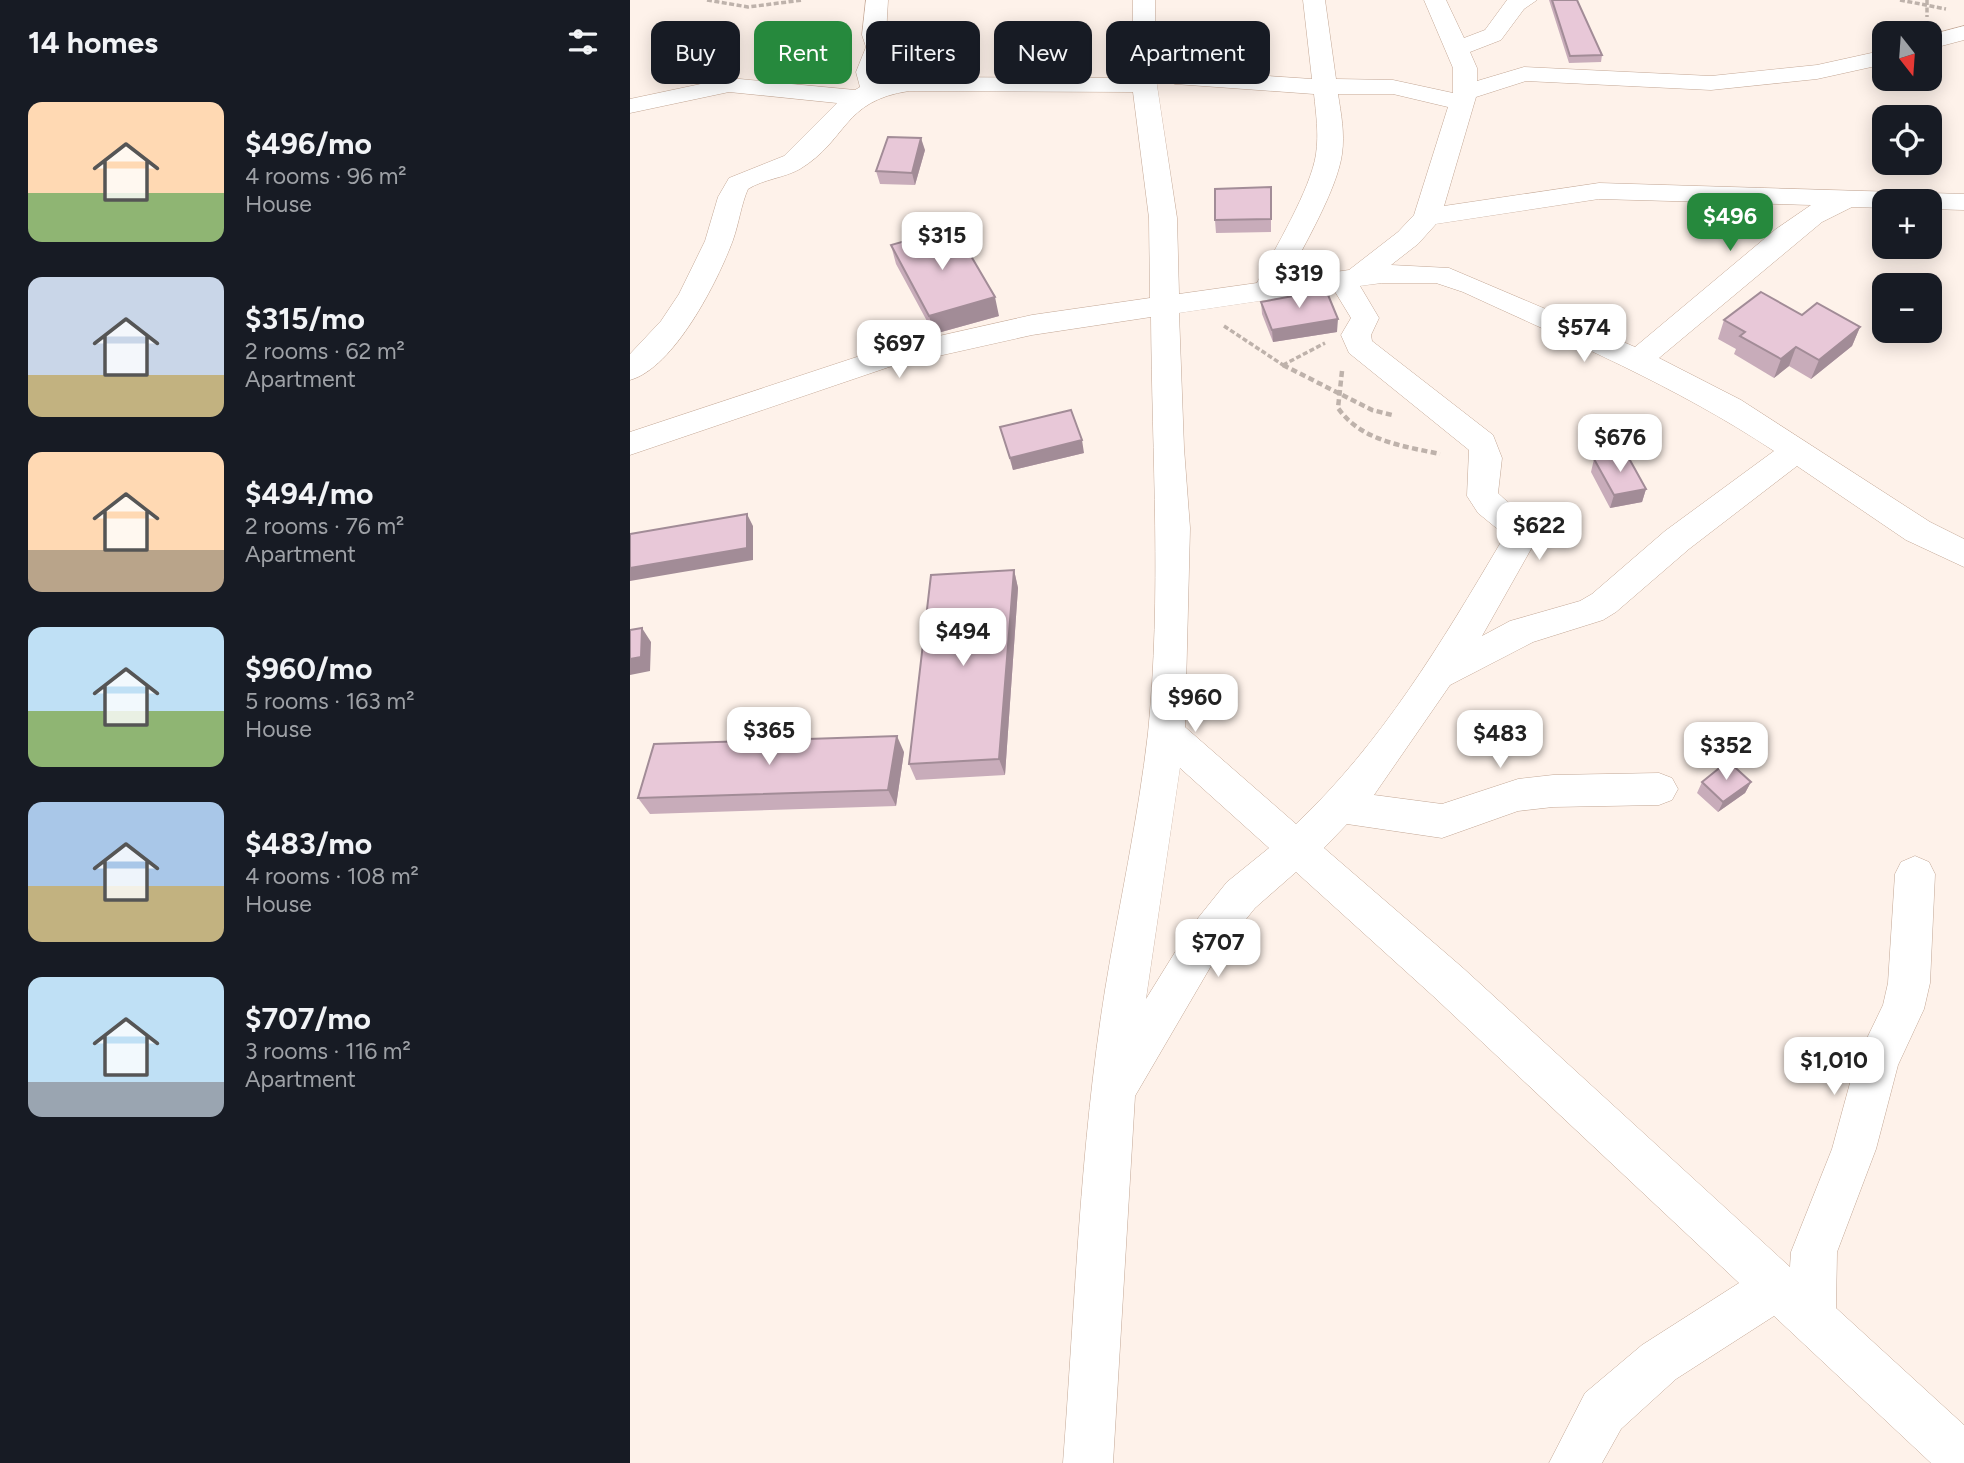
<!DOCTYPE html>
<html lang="en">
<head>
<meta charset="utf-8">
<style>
	body { margin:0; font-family:Figtree,sans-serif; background:#242831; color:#f1f3f6; height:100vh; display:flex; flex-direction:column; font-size:26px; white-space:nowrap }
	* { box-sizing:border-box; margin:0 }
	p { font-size:23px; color:#9ea1a6 }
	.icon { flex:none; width:38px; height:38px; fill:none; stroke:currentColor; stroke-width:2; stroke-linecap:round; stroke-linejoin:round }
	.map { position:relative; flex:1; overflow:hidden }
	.sheet { display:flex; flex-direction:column; background:#171b24; width:630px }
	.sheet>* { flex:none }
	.top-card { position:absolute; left:21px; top:21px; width:665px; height:63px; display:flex; gap:14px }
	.needle { width:46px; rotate:163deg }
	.controls { position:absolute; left:1242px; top:21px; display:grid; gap:14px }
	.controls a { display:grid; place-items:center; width:70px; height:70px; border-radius:14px; background:#171b24; box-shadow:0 4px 18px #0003; font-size:35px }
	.price { position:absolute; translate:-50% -60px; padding:0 16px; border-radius:14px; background:#fff; color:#222; font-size:23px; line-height:46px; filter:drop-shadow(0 2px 4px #0008) }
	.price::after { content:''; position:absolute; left:50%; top:42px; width:21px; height:16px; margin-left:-10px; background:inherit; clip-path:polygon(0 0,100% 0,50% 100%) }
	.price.active { background:#26893d; color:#fff }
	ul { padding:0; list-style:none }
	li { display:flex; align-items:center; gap:21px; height:175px; padding:0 28px }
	li span { display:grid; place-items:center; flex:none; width:196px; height:140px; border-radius:14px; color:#555 }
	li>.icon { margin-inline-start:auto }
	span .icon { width:84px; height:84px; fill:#fffc; stroke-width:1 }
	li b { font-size:30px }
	h2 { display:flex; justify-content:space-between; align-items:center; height:84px; padding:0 28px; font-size:30px }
	.pill { padding:0 24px; border-radius:14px; background:#171b24; box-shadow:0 4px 18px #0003; font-size:24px; line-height:63px }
	.pill.active { background:#26893d; color:#fff }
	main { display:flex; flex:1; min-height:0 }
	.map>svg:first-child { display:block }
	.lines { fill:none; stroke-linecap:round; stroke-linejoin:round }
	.minor-casing { stroke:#c3a795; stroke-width:1 }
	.path-far1 { stroke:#beb2ab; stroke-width:3.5; stroke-dasharray:5 2.5; stroke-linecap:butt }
	.path { stroke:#beb2ab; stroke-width:4.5; stroke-dasharray:6 3.5; stroke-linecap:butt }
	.minor { fill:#fff; fill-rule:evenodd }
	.wall { fill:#c8acba }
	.shaded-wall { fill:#a28c97 }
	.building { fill:#e8c8d8; stroke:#a28c97; stroke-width:2 }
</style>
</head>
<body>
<main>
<section class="sheet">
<h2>14 homes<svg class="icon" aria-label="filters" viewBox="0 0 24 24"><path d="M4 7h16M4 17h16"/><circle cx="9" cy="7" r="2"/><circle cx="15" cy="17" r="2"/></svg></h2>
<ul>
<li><span style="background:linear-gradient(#ffd9b3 65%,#8fb573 0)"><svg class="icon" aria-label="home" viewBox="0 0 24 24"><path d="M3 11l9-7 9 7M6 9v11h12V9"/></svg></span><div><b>$496/mo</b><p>4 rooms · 96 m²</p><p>House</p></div></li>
<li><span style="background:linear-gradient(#c9d6e8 70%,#c2b280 0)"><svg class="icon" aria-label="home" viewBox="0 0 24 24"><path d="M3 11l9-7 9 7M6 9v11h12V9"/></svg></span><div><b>$315/mo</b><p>2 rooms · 62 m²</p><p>Apartment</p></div></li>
<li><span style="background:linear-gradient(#ffd9b3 70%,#b9a48a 0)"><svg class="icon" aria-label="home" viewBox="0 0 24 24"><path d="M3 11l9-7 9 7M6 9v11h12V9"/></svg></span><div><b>$494/mo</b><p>2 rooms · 76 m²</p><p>Apartment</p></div></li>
<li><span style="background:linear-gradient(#bfe0f5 60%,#8fb573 0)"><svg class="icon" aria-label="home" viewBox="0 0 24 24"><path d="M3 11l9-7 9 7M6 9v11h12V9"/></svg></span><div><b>$960/mo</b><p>5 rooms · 163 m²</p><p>House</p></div></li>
<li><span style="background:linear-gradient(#a9c7e8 60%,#c2b280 0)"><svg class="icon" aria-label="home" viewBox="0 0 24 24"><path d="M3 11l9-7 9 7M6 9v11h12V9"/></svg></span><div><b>$483/mo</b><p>4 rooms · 108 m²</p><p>House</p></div></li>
<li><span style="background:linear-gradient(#bfe0f5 75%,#9aa5b1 0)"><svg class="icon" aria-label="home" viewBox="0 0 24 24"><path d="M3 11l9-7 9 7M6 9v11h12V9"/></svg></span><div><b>$707/mo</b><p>3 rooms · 116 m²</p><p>Apartment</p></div></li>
</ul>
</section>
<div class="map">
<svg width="1334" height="1463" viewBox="0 0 1334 1463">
	<rect width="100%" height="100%" fill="#fef2ea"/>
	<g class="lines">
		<defs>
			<path id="minor" d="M236,0H258L256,35L260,47L250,72L253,81L279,77L502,78L503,0H525L526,59L549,70L682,79L673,0H695L706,79L763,80L823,93V68L794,0H816L834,38L855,30L877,0H907L894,9L871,40L840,52L847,68V81L894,67L1081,76L1187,65L1255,50V64L1187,79L1081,90L896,81L846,97L814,206L969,183L1334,194V210L1300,209V201H1255V208L1222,207L1192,222L1029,358L1111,400L1300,522L1334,539V567L1276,540L1167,466L1059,549L986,612L973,620L903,642L820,685L744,795L812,804L888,779L923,775L1029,773L1042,778L1048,789L1042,800L1029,805L923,807L888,811L812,838L717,824L694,848L833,968L1160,1267L1161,1252L1202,1149L1226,1061L1253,1005L1258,983L1265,874L1271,862L1285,856L1299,862L1305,874L1300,983L1294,1009L1268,1065L1246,1149L1207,1252L1206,1308L1334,1425V1463H1301L1144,1316L1046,1379L991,1429L972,1463H919L955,1393L1012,1345L1109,1283L803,996L666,872L625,908L588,954L505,1096L483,1463H433C445,1306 450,1146 475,990C489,905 508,820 518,733C532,595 522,456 521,317L402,335L259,367L0,455V432L251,349L402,315L520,298L519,218L503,92L279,91C212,101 218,140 170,169C154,178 134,179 118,189C111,205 109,223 103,240C88,281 44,368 0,380V354L31,321L49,294L75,241L88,197L99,178L154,156L207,103L99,92L0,113V99L99,78L225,90L230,87L226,72L236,47L232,35ZM526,78L545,84L684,94C686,114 689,133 686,154C681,189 644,250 627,283L549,294L547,218ZM708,94H763L818,107L784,215L768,232L719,270L657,279C674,245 707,190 712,154C715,133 711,114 708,94ZM969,199L1181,205L1146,229L1005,347L819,268L761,265L788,244L806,224ZM752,283H806L833,292C939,341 1046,386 1144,451L1035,531L962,594L950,601L880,621L852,636L905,542C901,516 885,510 868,493L872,458L863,435L742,341L741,335L749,318L730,286ZM704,290L721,318L711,335L719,353L839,450L837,496L848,513L870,531L871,542C812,642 751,744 666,824L555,727L560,528L554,448L549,313ZM550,768L639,848L597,882L560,928L516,999Z
				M1334,26V40L1300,49V35Z"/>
		</defs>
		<!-- minor casing -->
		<use href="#minor" class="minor-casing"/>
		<!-- path-far1 -->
		<path class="path-far1" d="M77,0L118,7L173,0
			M1270,0L1316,9
			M1297,0V17
			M594,326L656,367
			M653,365L695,343"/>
		<!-- path -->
		<path class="path" d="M653,365L742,410L762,415
			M712,371L708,408C731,441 773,446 810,454"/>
		<!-- minor -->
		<use href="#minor" class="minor"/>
	</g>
	<!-- wall -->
	<path class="wall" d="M919,0H947L972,55L971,62L939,63Z
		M295,150L285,185L250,184L246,171Z
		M641,187V232L586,233L585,220Z
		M261,245L369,316L304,334L266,264Z
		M631,302L707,332L643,342L632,314Z
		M1172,315L1230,327L1222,346L1181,379L1159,366L1144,378L1104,354L1106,349L1088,339L1094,320Z
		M370,427L454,453L383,470Z
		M964,459L1016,489L1012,502L980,508L961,472Z
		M384,570L388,588L375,775L286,780L279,764Z
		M274,752L266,806L20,814L8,798Z
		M1072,782H1121L1115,793L1088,812L1067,793Z"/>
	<!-- shaded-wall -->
	<path class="shaded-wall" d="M291,138L295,150L285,185L282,173Z
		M365,297L369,316L304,334L299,316Z
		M708,319L707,332L643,342L642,330Z
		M1230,327L1222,346L1181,379L1189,360Z
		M1166,347L1159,366L1144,378L1151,359Z
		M452,440L454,453L383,470L380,458Z
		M1016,489L1012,502L980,508L984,495Z
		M117,514L123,526V560L0,581V568Z
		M384,570L388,588L375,775L369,759Z
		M12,628L21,642L20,671L0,675V659Z
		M267,736L274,752L266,806L258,790Z
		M1121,782L1115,793L1088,812L1093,802Z"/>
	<!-- building -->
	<path class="building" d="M922,0H947L972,55L940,56Z
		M258,137L291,138L282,173L246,171Z
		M641,187V219L585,220V189Z
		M324,227L365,297L299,316L261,245Z
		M696,290L708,319L642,330L631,302Z
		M1131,292L1172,315L1187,303L1230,327L1189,360L1166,347L1151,359L1110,336L1115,332L1094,320Z
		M441,410L452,440L380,458L370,427Z
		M996,453L1016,489L984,495L964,459Z
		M117,514V548L0,568V534Z
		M384,570L369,759L279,764L301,575Z
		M12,628L11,657L0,659V630Z
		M267,736L258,790L8,798L24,744Z
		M1098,761L1121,782L1093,802L1072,782Z"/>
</svg>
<div class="controls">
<a><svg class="needle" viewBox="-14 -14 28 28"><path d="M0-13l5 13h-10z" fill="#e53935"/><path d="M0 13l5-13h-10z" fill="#9ea1a6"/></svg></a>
<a><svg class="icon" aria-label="locate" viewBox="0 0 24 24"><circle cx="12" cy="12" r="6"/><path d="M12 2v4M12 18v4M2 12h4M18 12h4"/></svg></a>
<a>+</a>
<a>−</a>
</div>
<b class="price active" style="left:1100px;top:253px">$496</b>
<b class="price" style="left:312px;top:272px">$315</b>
<b class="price" style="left:669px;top:310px">$319</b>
<b class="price" style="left:954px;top:364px">$574</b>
<b class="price" style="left:269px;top:380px">$697</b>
<b class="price" style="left:990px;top:474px">$676</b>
<b class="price" style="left:909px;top:562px">$622</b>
<b class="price" style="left:333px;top:668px">$494</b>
<b class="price" style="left:565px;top:734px">$960</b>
<b class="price" style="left:139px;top:767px">$365</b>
<b class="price" style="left:870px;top:770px">$483</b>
<b class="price" style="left:1096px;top:782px">$352</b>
<b class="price" style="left:588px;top:979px">$707</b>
<b class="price" style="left:1204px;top:1097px">$1,010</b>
<div class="top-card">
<a class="pill">Buy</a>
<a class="pill active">Rent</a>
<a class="pill">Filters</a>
<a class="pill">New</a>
<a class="pill">Apartment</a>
</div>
</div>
</main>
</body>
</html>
